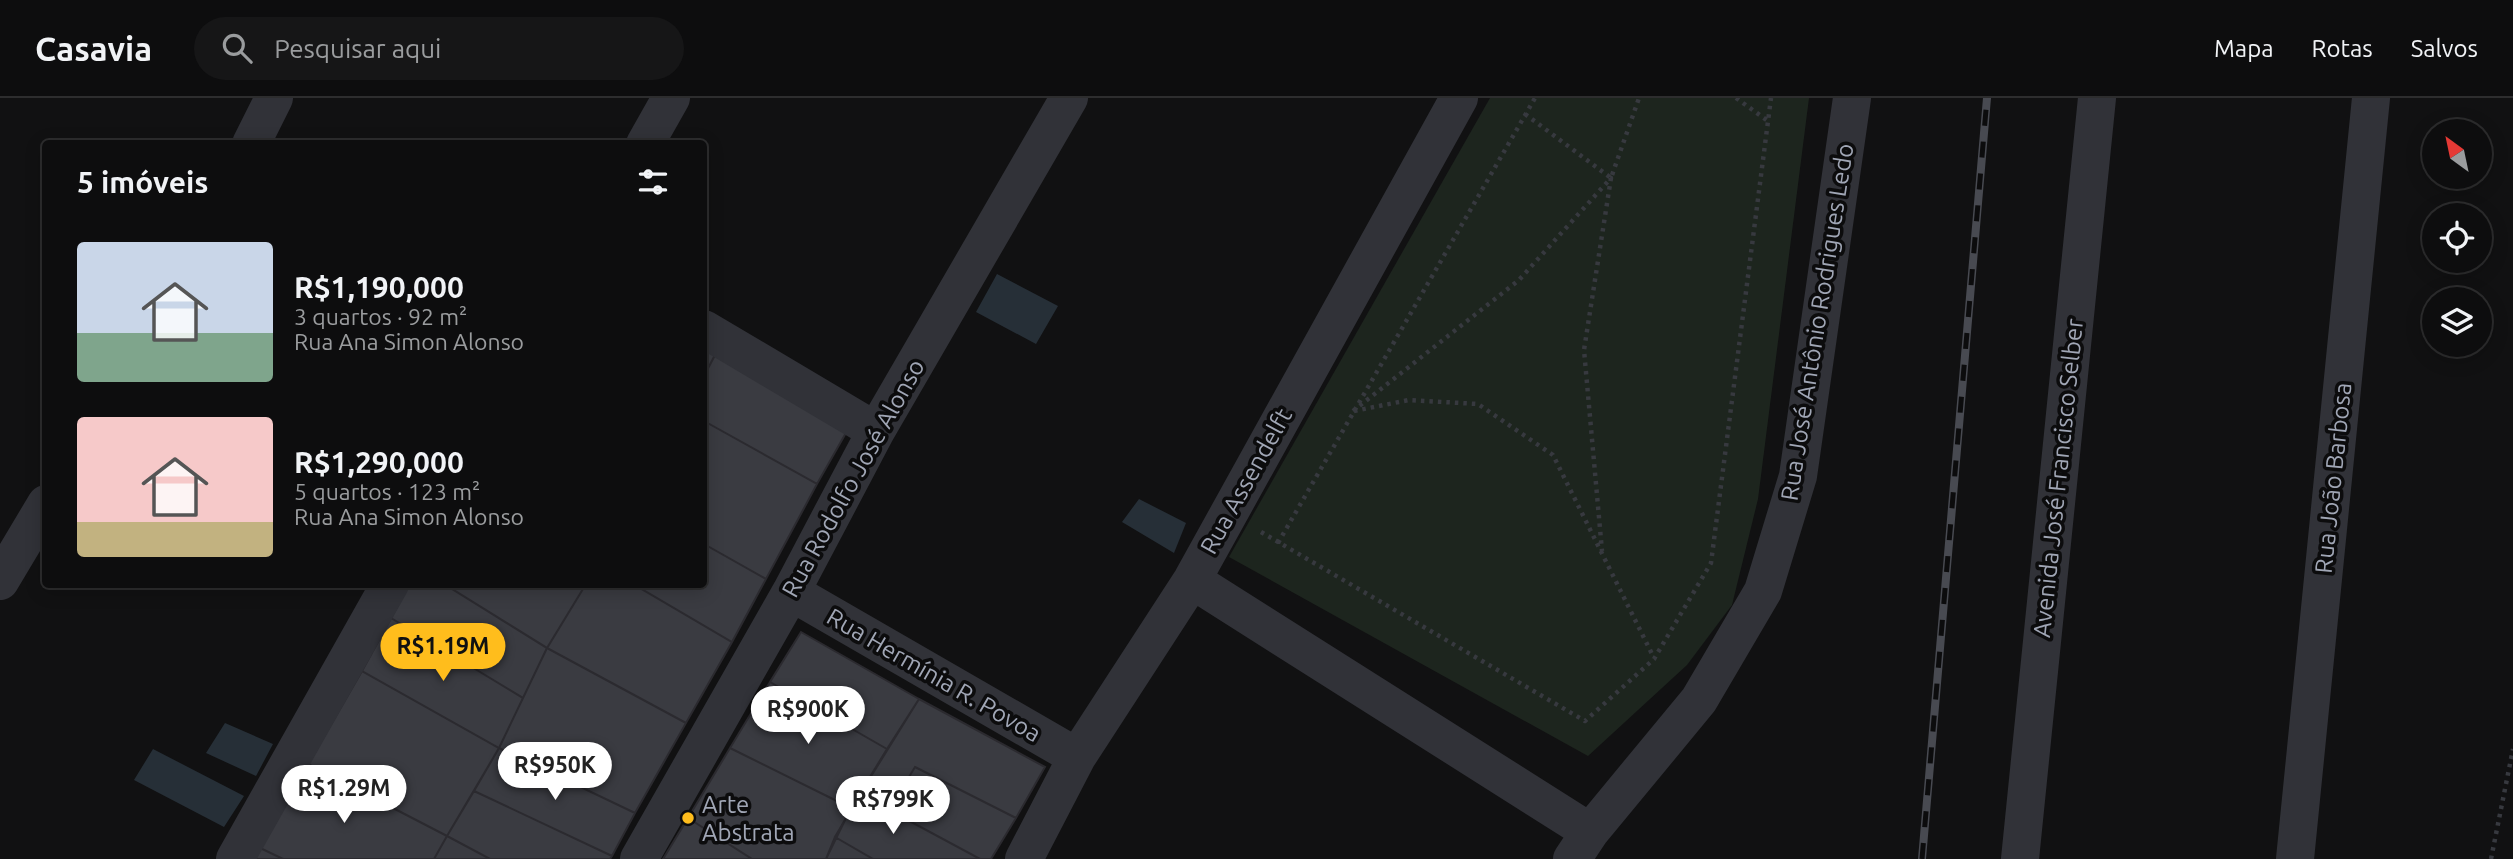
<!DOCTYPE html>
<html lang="pt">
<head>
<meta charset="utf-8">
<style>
	body { margin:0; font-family:Ubuntu,sans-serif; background:#161617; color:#f1f3f6; height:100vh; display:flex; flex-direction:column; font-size:26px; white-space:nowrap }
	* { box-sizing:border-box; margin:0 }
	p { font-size:23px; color:#9a9c9e }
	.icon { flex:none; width:38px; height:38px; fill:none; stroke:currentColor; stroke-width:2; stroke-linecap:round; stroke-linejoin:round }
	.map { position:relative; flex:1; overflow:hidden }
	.sheet { position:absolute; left:42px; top:42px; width:665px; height:448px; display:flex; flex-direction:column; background:#0d0d0e; border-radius:7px; box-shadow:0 4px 18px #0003,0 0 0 2px #2d2d2e }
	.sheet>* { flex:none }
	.needle { width:46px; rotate:327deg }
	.fabs { position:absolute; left:2422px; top:21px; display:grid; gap:14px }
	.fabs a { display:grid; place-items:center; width:70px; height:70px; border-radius:50%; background:#0d0d0e; box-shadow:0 4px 18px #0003,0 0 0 2px #2d2d2e; font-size:35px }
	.price { position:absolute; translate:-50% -60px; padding:0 16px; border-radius:24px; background:#fff; color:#222; font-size:23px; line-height:46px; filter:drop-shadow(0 2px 4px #0008) }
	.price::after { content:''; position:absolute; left:50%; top:42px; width:21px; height:16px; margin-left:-10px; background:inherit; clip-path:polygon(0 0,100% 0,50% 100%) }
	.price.current { background:#ffbd1c; color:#111 }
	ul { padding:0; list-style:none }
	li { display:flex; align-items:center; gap:21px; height:175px; padding:0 35px }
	li span { display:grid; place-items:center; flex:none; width:196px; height:140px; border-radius:7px; color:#555 }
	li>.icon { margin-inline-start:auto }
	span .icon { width:84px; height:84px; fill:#fffc; stroke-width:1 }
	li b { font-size:30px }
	h2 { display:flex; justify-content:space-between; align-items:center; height:84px; padding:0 35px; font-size:30px }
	header { display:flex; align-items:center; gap:42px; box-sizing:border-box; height:98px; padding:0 35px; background:#0d0d0e; border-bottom:2px solid #2d2d2e }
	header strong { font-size:33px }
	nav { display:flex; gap:38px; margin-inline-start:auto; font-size:24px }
	.search { width:490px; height:63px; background:#161617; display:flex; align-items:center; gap:18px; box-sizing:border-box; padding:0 24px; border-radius:38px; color:#9a9c9e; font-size:26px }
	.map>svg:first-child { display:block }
	.green { fill:#1d251e }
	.water { fill:#262f37 }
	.building { fill:#3a3b41; stroke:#2b2a2f; stroke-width:2 }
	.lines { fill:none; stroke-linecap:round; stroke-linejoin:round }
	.path { stroke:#37393f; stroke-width:4.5; stroke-dasharray:3.5 5; stroke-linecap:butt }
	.minor { stroke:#313238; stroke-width:38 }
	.rail-casing { stroke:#484a51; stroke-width:8 }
	.rail { stroke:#0c0c0d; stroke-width:5; stroke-dasharray:16; stroke-linecap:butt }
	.poi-dot { fill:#ffbd1c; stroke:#0c0c0d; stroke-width:2.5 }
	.labels { text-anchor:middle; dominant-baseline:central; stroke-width:7; stroke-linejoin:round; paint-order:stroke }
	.street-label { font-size:24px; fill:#a0a6b5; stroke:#0c0c0d }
	.poi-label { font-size:24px; fill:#a0a6b5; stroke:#0c0c0d; text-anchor:start }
</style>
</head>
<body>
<header>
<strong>Casavia</strong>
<div class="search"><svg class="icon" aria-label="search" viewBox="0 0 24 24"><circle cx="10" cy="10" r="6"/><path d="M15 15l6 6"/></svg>Pesquisar aqui</div>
<nav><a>Mapa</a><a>Rotas</a><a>Salvos</a></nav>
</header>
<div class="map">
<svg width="2513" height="761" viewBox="0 0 2513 761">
	<rect width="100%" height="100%" fill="#111112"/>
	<!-- green -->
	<path class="green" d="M1490,0H1809L1758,401L1732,507L1687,567L1588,658L1229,459Z"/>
	<!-- water -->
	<path class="water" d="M997,176L1058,208L1036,246L976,214Z
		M1139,401L1186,425L1174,455L1122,424Z
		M225,625L273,646L256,678L206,655Z
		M153,651L244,698L224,729L134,682Z"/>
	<!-- building -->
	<path class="building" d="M704,250L715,257L704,278Z
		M715,257L847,333L817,386L704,323V278Z
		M704,323L817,386L766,481L704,446Z
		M704,446L766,481L732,544L633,486H704Z
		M409,486H444L547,550L523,600L391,520Z
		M444,486H586L547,550Z
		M586,486H633L732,544L686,625L547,550Z
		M391,520L523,600L499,650L362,573Z
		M801,534L919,601L887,651L770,584Z
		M547,550L686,625L635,715L499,650Z
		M362,573L499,650L447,738L308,666Z
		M770,584L887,651L851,710L730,650Z
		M919,601L1045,669L1016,720L915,669L889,712L860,696Z
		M499,650L635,715L612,758L474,693Z
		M730,650L851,710L826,761H752L688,720Z
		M308,666L447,738L434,761H283L256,748Z
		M915,669L1016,720L991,761H980L889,712Z
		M474,693L612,758L610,761H490L447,738Z
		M860,696L889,712L980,761H873L835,739Z
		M688,720L752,761H663Z
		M447,738L490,761H434Z
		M835,739L873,761H826Z
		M256,748L283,761H249Z"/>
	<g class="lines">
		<!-- path -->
		<path class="path" d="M1736,0L1768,23
			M1525,16L1611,80L1639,0
			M1353,313L1519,182L1611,80L1584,252L1602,453
			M1354,313L1409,302L1478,306L1553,357L1654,560
			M1261,434L1585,623L1654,561L1711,465L1771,0
			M1278,445L1535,0
			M2491,761L2513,651"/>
		<!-- minor -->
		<path class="minor" d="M251,46L274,0
			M645,46L671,0
			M704,231L876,333
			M1192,482L1590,734
			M0,483L46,406
			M791,494L1077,659
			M235,761L390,486
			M639,761L791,494L876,333L1069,0
			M1024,761L1077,659L1192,482L1459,0
			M1572,761L1590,734L1699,602L1763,493L1798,378L1852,0
			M2020,761L2097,0
			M2295,761L2371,0"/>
		<defs>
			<path id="rail" d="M1922,761L1987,0"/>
		</defs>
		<!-- rail casing -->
		<use href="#rail" class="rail-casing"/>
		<!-- rail -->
		<use href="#rail" class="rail"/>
	</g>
	<!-- markers -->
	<circle class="poi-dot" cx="688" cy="720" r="7"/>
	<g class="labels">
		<!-- street labels -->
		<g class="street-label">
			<text transform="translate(1817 224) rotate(-81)">Rua José Antônio Rodrigues Ledo</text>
			<text transform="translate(853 380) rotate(-61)">Rua Rodolfo José Alonso</text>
			<text transform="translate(2058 380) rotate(-84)">Avenida José Francisco Selber</text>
			<text transform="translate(2333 380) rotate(-84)">Rua João Barbosa</text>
			<text transform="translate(1246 383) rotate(-61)">Rua Assendelft</text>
			<text transform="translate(934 577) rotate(30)">Rua Hermínia R. Povoa</text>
		</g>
		<!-- poi labels -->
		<g class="poi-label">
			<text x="702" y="706">Arte<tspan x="702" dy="28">Abstrata</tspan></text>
		</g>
	</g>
</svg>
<div class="fabs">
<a><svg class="needle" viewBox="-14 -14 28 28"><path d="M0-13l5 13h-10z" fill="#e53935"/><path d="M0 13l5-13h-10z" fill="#9a9c9e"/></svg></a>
<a><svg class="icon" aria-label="locate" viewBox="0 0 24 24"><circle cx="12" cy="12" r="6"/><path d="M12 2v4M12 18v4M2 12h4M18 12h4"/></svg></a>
<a><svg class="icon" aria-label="layers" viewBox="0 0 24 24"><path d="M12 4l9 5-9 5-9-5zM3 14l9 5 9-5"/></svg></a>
</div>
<b class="price current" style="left:443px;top:585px">R$1.19M</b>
<b class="price" style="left:808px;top:648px">R$900K</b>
<b class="price" style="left:555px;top:704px">R$950K</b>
<b class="price" style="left:344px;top:727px">R$1.29M</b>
<b class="price" style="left:893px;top:738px">R$799K</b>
<section class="sheet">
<h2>5 imóveis<svg class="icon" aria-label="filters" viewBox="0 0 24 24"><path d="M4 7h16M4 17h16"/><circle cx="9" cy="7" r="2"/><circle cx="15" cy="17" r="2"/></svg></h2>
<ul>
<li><span style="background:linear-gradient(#c9d6e8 65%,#7fa58c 0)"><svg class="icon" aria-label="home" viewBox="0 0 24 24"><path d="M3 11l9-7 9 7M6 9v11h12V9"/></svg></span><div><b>R$1,190,000</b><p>3 quartos · 92 m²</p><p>Rua Ana Simon Alonso</p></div></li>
<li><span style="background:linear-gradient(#f6c9c9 75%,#c2b280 0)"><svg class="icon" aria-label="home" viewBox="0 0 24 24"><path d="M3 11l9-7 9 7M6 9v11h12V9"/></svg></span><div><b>R$1,290,000</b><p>5 quartos · 123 m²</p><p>Rua Ana Simon Alonso</p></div></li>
</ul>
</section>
</div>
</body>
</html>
